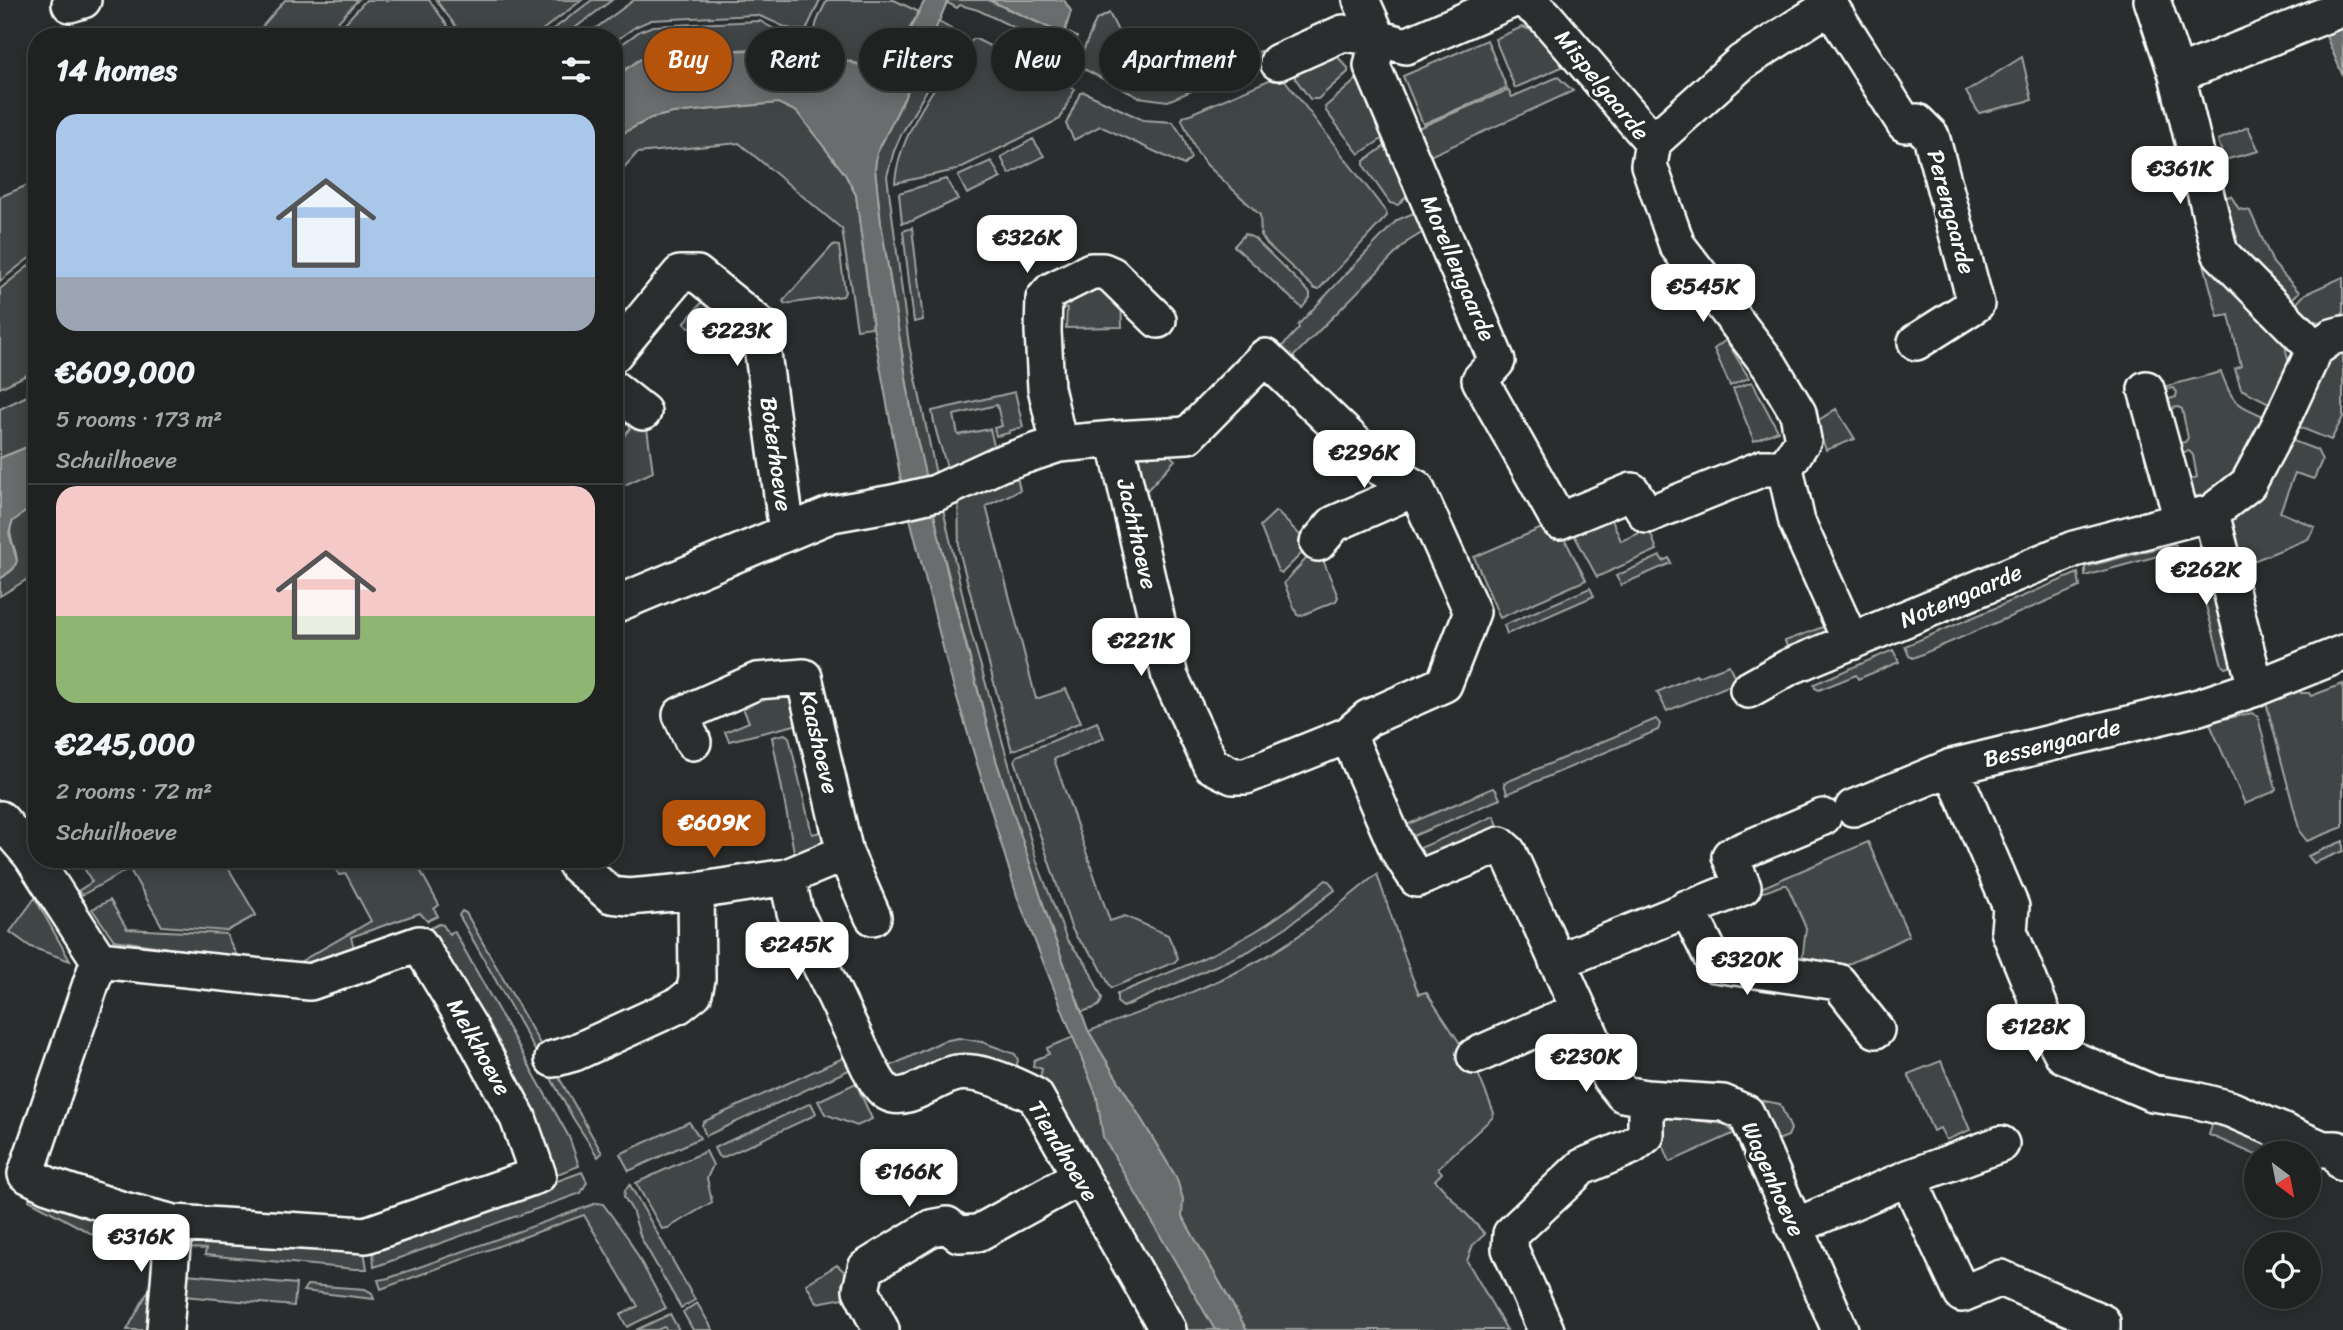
<!DOCTYPE html>
<html lang="en">
<head>
<meta charset="utf-8">
<style>
	body { margin:0; font-family:Sriracha,sans-serif; background:#282a2a; color:#f1f3f6; height:100vh; display:flex; flex-direction:column; font-size:26px; white-space:nowrap }
	* { box-sizing:border-box; margin:0 }
	p { font-size:23px; color:#a2a4a5 }
	.icon { flex:none; width:38px; height:38px; fill:none; stroke:currentColor; stroke-width:2; stroke-linecap:round; stroke-linejoin:round }
	.map { position:relative; flex:1; overflow:hidden }
	.details { position:absolute; left:28px; top:28px; width:595px; height:840px; display:flex; flex-direction:column; background:#202222; border-radius:28px; box-shadow:0 4px 18px #0003,0 0 0 2px #3d3f40 }
	.details>* { flex:none }
	.hud { position:absolute; left:644px; top:28px; width:665px; height:63px; display:flex; gap:14px }
	.needle { width:46px; rotate:148deg }
	.fabs { position:absolute; left:2244px; top:1141px; display:grid; gap:14px }
	.fabs a { display:grid; place-items:center; width:77px; height:77px; border-radius:50%; background:#202222; box-shadow:0 4px 18px #0003,0 0 0 2px #3d3f40; font-size:35px }
	.price { position:absolute; translate:-50% -60px; padding:0 16px; border-radius:14px; background:#fff; color:#222; font-size:23px; line-height:46px; filter:drop-shadow(0 2px 4px #0008) }
	.price::after { content:''; position:absolute; left:50%; top:42px; width:21px; height:16px; margin-left:-10px; background:inherit; clip-path:polygon(0 0,100% 0,50% 100%) }
	.price.selected { background:#b45309; color:#fff }
	ul { padding:0; list-style:none }
	li { display:grid; align-content:center; gap:14px; height:371px; padding:0 28px }
	li+li { border-top:2px solid #3d3f40 }
	li span { display:grid; place-items:center; height:217px; border-radius:21px; color:#555 }
	li>.icon { margin-inline-start:auto }
	span .icon { width:126px; height:126px; fill:#fffc; stroke-width:1 }
	li b { font-size:30px }
	h2 { display:flex; justify-content:space-between; align-items:center; height:84px; padding:0 28px; font-size:30px }
	.chip { padding:0 24px; border-radius:32px; background:#202222; box-shadow:0 4px 18px #0003,0 0 0 2px #3d3f40; font-size:24px; line-height:63px }
	.chip.selected { background:#b45309; color:#fff }
	.map>svg:first-child { display:block }
	.green { fill:#414445; stroke:#a0a2a2; stroke-width:2 }
	.water { fill:#6a6c6d; stroke:#a6a7a7; stroke-width:2 }
	.lines { fill:none; stroke-linecap:round; stroke-linejoin:round }
	.minor-casing { stroke:#fff; stroke-width:40 }
	.minor { stroke:#2a2d2e; stroke-width:35 }
	.labels { text-anchor:middle; dominant-baseline:central; stroke-width:7; stroke-linejoin:round; paint-order:stroke }
	.street-label { font-size:23px; fill:#fff; stroke:#2a2d2e }
</style>
</head>
<body>
<div class="map">
<svg width="2343" height="1330" viewBox="0 0 2343 1330">
	<rect width="100%" height="100%" fill="#2a2d2e"/>
	<filter id="ink" filterUnits="userSpaceOnUse"><feTurbulence type="fractalNoise" baseFrequency=".0143" numOctaves="2"/><feDisplacementMap in="SourceGraphic" scale="14" xChannelSelector="R" yChannelSelector="G"/><feConvolveMatrix kernelMatrix="1 2 1 2 8 2 1 2 1" color-interpolation-filters="sRGB"/></filter>
	<g filter="url(#ink)">
		<!-- green -->
		<path class="green" d="M285,0H358L324,37H253Z
			M366,0H429L456,37H332Z
			M436,0H582L533,37H464Z
			M592,0H612L563,37H543Z
			M634,0H820L806,30C786,32 775,20 756,15L651,20L635,27L614,42V37H584Z
			M827,0H894L919,12C888,70 878,78 816,47C812,26 818,19 827,0Z
			M948,0H988L1058,32L1065,31L1077,37L1069,48H1056L978,10L960,5L957,8L946,2Z
			M1109,13L1118,31L1188,61L1212,54L1237,41L1245,58L1272,46L1274,56L1168,101L1138,97L1080,67L1078,63L1096,20Z
			M760,21L792,39L793,47L660,54L639,60L614,78V50L640,31L653,26Z
			M937,21L953,30L952,36L956,39L901,135L894,151L887,176L909,345L938,484L926,486L913,421L881,223L875,169L877,153L918,70Z
			M1522,27C1541,31 1554,50 1564,66L1515,88L1495,39Z
			M973,39H976L1075,89L1060,119L956,170L895,183C898,134 938,85 963,43L968,46Z
			M1487,40L1507,88L1423,124L1403,76Z
			M1335,54L1348,68V72L1318,99H1310L1295,78V73Z
			M2022,57L2032,100L1979,113L1966,92Z
			M1281,75L1386,212L1387,216L1319,289H1315L1267,244L1261,235L1260,215L1207,165L1197,152L1182,120L1183,117Z
			M1558,77L1573,91L1419,161L1406,133L1508,90L1512,97Z
			M1356,80L1363,83L1388,131L1382,139L1359,154L1326,111L1325,107Z
			M1084,92L1143,120L1173,122L1183,137L1191,158L1184,165L1100,126L1074,140L1066,124L1080,93Z
			M778,103L797,112L845,174L856,195L873,327L857,329L842,229L739,143L637,153L614,179V138L651,118L673,113Z
			M2248,127L2259,151L2224,160L2218,140Z
			M1033,139L1044,156L1009,174L1001,157Z
			M1389,143L1411,192L1398,205L1390,203L1364,166V161Z
			M991,161L1001,178L967,194L958,176Z
			M946,179L958,199L912,221L902,223L899,193Z
			M37,181V252L0,281V197Z
			M2231,196L2239,209L2250,211L2273,263L2299,292L2290,301L2232,239L2237,237L2233,224H2229L2223,198Z
			M1416,212L1430,228L1407,242L1286,364L1276,353L1299,328L1298,325L1397,220Z
			M912,228L923,320L914,322L903,231Z
			M1245,234L1254,238L1310,293V298L1302,308L1234,246Z
			M833,245L839,246L845,292L843,296L785,304L783,301Z
			M37,259V370L0,388V289Z
			M2207,259L2284,341L2289,364L2269,403L2241,389L2235,369L2241,366L2229,315L2218,317L2203,260Z
			M2343,277V316C2317,324 2314,326 2295,305L2305,294Z
			M1096,278L1121,297L1122,327L1066,328L1067,308L1052,307Z
			M709,294L731,320L689,327L684,323Z
			M1726,340L1749,378L1730,386L1714,349Z
			M2343,347V417L2331,440L2299,427L2307,410L2301,406L2320,364Z
			M2221,372C2233,403 2233,402 2263,416C2250,443 2240,473 2213,490C2205,494 2200,498 2192,495L2187,481L2197,477L2193,455L2189,451L2176,454L2174,444L2185,442L2188,438L2182,409L2178,407L2165,409L2163,401L2176,397L2177,392L2173,388L2159,391L2155,389Z
			M1752,382L1778,431L1754,441L1733,389Z
			M37,391V443L0,458V409Z
			M1015,392L1023,427L1009,431V433L996,436L994,428L1002,426L997,405L954,415L958,435L990,429L997,458L949,474C943,452 935,434 932,411Z
			M1836,409L1855,439L1826,450L1816,422Z
			M640,416L646,421L653,472L614,490V439L619,442Z
			M2288,439L2317,450L2322,460L2314,479L2295,473L2280,512L2315,527L2308,539L2233,569L2224,522Z
			M1166,452L1175,460L1136,502L1133,453Z
			M1015,467L1020,490L986,506L1036,699L1066,689L1081,722L1012,751L959,550L958,494Z
			M941,500L971,632L1037,862L1067,940L1086,963L1102,998C1101,1009 1091,1008 1082,1012L1051,928L996,760L930,502Z
			M37,503V588L31,577L0,596V579C4,576 11,572 14,568C24,554 2,536 14,520C19,513 29,508 37,503Z
			M1276,511L1310,545L1282,573L1278,571L1260,526Z
			M1610,515L1621,541L1649,529L1657,550L1597,577L1572,531Z
			M1549,525L1563,536L1586,580L1500,618L1474,557Z
			M2173,544L2176,545V551L2085,576V567Z
			M1315,549L1319,550L1338,597L1336,601L1300,616L1297,615L1284,583Z
			M2209,555L2238,664L2225,668L2222,665L2194,562L2196,559Z
			M1660,556L1663,561L1669,558L1671,563L1621,585L1616,576Z
			M2078,573L2080,587L1913,658L1909,656L1905,646Z
			M1590,588L1594,596L1507,634L1504,625Z
			M1823,627L1829,634L1789,652L1785,641Z
			M1893,650L1899,662L1858,679L1856,675L1819,690L1815,688L1814,684Z
			M1729,665L1736,680L1733,684L1667,711L1657,692L1696,675L1697,677Z
			M2343,684V827L2307,841L2300,832L2266,702L2299,688L2301,693H2309L2311,696Z
			M787,685L807,722L729,741L725,732L749,722L739,699Z
			M2252,713L2258,717L2276,789L2273,792L2245,804L2210,724V720L2223,717L2225,719Z
			M1656,719L1660,724L1658,730L1507,794L1504,783Z
			M1097,722L1104,738L1054,759L1110,921L1125,916L1168,935L1178,958L1175,962L1111,988L1096,959L1077,938L1071,927L1015,760L1017,756Z
			M785,734L789,737L812,834L826,831L831,842L796,862L772,737Z
			M1493,788L1496,790L1500,799L1411,837L1399,828Z
			M1494,816L1502,834L1434,863L1413,851Z
			M2343,841V851L2314,863L2308,856Z
			M1868,842L1909,936L1831,972L1801,969L1806,928L1787,885C1778,884 1771,892 1762,892L1761,888Z
			M79,859H122L125,871L82,895L78,891L92,882Z
			M124,859H223L256,915L227,931L162,926Z
			M349,859H414L439,905L434,909L438,916L427,921L420,913L351,937L356,955L309,970L291,967L371,921L346,874L339,875L334,866Z
			M1377,874L1410,972L1419,994L1426,992L1475,1066L1494,1113L1492,1118L1438,1168L1442,1173L1435,1180L1485,1234L1473,1245L1467,1261L1507,1330H1183L1039,1083L1042,1069L1033,1066L1034,1060L1049,1054L1047,1048C1118,1018 1192,997 1260,960C1302,937 1340,904 1377,874Z
			M1326,880L1329,881L1335,890L1288,926L1249,951L1123,1007L1117,1002V994C1164,974 1212,957 1256,931C1281,916 1303,898 1326,880Z
			M35,898L70,961L31,947L10,932Z
			M110,900L127,929L226,934L238,958L114,940L92,909Z
			M462,911L466,913L548,1058L541,1061L459,915Z
			M439,924L443,925L449,934L454,931L569,1137L579,1166L552,1176L430,931L431,928Z
			M959,1038L982,1042L1015,1054L1018,1060L1015,1072L904,1083L884,1069L943,1041Z
			M845,1057L851,1069L706,1136L702,1126L703,1122Z
			M1941,1061L1970,1130L1946,1140L1940,1128L1933,1131L1908,1074Z
			M553,1067L602,1153L598,1157L573,1118L547,1071Z
			M856,1083L872,1119L857,1126L825,1114L818,1101Z
			M1747,1098L1780,1104L1791,1129L1788,1136L1773,1142Z
			M811,1103L816,1113L813,1116L722,1158L718,1156L714,1148Z
			M2215,1115L2283,1142L2279,1153H2256V1155L2209,1135Z
			M1671,1117L1724,1124L1735,1133L1670,1162L1662,1142L1665,1120Z
			M689,1122L700,1138L629,1171L620,1154Z
			M706,1151L713,1165L707,1178L712,1202L668,1228L662,1229L636,1183Z
			M582,1172L587,1182L581,1193L374,1267L373,1248Z
			M630,1185L695,1300L681,1308L641,1238L632,1210L624,1197L625,1190Z
			M31,1195L155,1235L158,1239L156,1243H138L137,1249L103,1240L29,1200Z
			M597,1203L603,1204L628,1238L666,1308L627,1327L620,1315L638,1306L584,1215L381,1289L378,1280L389,1278Z
			M189,1239L364,1250L367,1269H355L205,1255L206,1249L190,1248Z
			M837,1265L848,1275L849,1282L842,1284L844,1298L817,1303L806,1284Z
			M158,1273L156,1330H127Z
			M186,1274L296,1284L294,1306L184,1296Z
			M307,1285L365,1289L372,1293L374,1299L303,1291Z
			M697,1303L713,1330H693L683,1312Z
			M670,1314L679,1330H667L664,1327L657,1330H636Z"/>
		<!-- water -->
		<path class="water" d="M925,0H948L918,70L877,153L875,169L881,224L913,421L949,580L996,760L1051,928L1088,1030L1176,1177L1183,1199L1182,1216L1247,1330H1215L1103,1137L1097,1097L1017,896L949,671L903,491L873,327L856,195L845,174L797,112L778,103L673,113L651,118L614,138V78L639,60L660,54L816,47L844,60L862,66L878,64L890,58L903,42Z
			M989,0H1064L1071,11L1065,31L1059,32Z
			M2343,24V76L2325,34Z
			M37,443V503L12,522L9,533L17,561L13,569L0,579V458Z"/>
		<g class="lines">
			<defs>
				<path id="minor" d="M1361,0L1378,38L1372,66L1497,361L1480,380L1559,521L1632,491L1647,515L1763,468H1785
					M1524,0L1544,15L1653,142L1649,165L1677,245L1770,366L1798,413L1803,440L1785,468L1797,522L1851,642
					M2152,0L2177,75L2220,253L2315,349
					M70,4L83,0
					M1830,6L1905,124L1917,122L1931,136L1976,304L1916,342
					M1278,62L1343,33L1378,38L1406,46L1512,0
					M2177,75L2343,8
					M1653,142L1742,62L1830,6L1825,0
					M614,354L680,274H697L759,324L787,532
					M614,389L643,412
					M2146,389L2182,520
					M1115,439L1188,435L1265,357L1381,468L1416,488L1472,612L1444,684L1368,718L1348,735
					M1059,444L1046,388L1043,331L1044,299L1051,291L1091,271H1103L1112,275L1158,320
					M2211,513L2256,688
					M1318,543L1334,524L1416,488
					M614,605L832,514L893,503L936,493L999,464L1059,444L1115,439L1170,677L1211,765L1233,776H1246L1348,735L1398,850L1417,879L1500,845L1508,852L1610,1078L1623,1094L1646,1098L1723,1103L1746,1113L1840,1330
					M1748,690L1789,667L2074,549L2211,513L2248,484L2279,426L2315,349L2332,337L2343,334
					M693,742L681,715L757,681L804,677L845,853L873,917
					M1951,767L2011,907L2009,931L2049,1029L2063,1055L2152,1093L2191,1099L2230,1109L2323,1149H2337L2343,1163
					M1853,808L1952,767L2199,707L2256,688L2343,653
					M0,819L31,855L99,960
					M573,859L577,866L611,895L629,897L696,891L787,877L845,853
					M787,877L795,912L869,1067C874,1075 879,1088 888,1093C908,1104 938,1075 958,1073C981,1070 1016,1086 1035,1096L1168,1330
					M1687,908L1715,964L1838,982L1876,1030
					M419,944L471,1030L518,1118L538,1175L366,1235L174,1223L123,1210L48,1185L26,1174L99,960L310,982Z
					M1557,962L1743,887L1730,856L1823,817
					M1475,1056L1579,1010
					M553,1059L574,1053L679,1005L694,993L697,979L696,891
					M1908,1178L2001,1144
					M1794,1227L1908,1178L1962,1294L2001,1278L2102,1322V1330
					M165,1330L174,1223
					M881,1330L861,1290L866,1268L931,1228L947,1225L959,1234L978,1233L1080,1177
					M1546,1330L1510,1249L1511,1234L1582,1167L1632,1146L1646,1135V1098"/>
			</defs>
			<!-- minor casing -->
			<use href="#minor" class="minor-casing"/>
			<!-- minor -->
			<use href="#minor" class="minor"/>
		</g>
	</g>
	<g class="labels">
		<!-- street labels -->
		<g class="street-label">
			<text transform="translate(1602 85) rotate(51)">Mispelgaarde</text>
			<text transform="translate(1951 212) rotate(75)">Perengaarde</text>
			<text transform="translate(1458 268) rotate(67)">Morellengaarde</text>
			<text transform="translate(776 454) rotate(82)">Boterhoeve</text>
			<text transform="translate(1137 534) rotate(77)">Jachthoeve</text>
			<text transform="translate(1961 596) rotate(-23)">Notengaarde</text>
			<text transform="translate(819 742) rotate(77)">Kaashoeve</text>
			<text transform="translate(2052 743) rotate(-14)">Bessengaarde</text>
			<text transform="translate(479 1047) rotate(61)">Melkhoeve</text>
			<text transform="translate(1063 1151) rotate(59)">Tiendhoeve</text>
			<text transform="translate(1773 1179) rotate(66)">Wagenhoeve</text>
		</g>
	</g>
</svg>
<div class="fabs">
<a><svg class="needle" viewBox="-14 -14 28 28"><path d="M0-13l5 13h-10z" fill="#e53935"/><path d="M0 13l5-13h-10z" fill="#a2a4a5"/></svg></a>
<a><svg class="icon" aria-label="locate" viewBox="0 0 24 24"><circle cx="12" cy="12" r="6"/><path d="M12 2v4M12 18v4M2 12h4M18 12h4"/></svg></a>
</div>
<b class="price" style="left:2180px;top:206px">€361K</b>
<b class="price" style="left:1027px;top:275px">€326K</b>
<b class="price" style="left:1703px;top:324px">€545K</b>
<b class="price" style="left:737px;top:368px">€223K</b>
<b class="price" style="left:1364px;top:490px">€296K</b>
<b class="price" style="left:2206px;top:607px">€262K</b>
<b class="price" style="left:1141px;top:678px">€221K</b>
<b class="price selected" style="left:714px;top:860px">€609K</b>
<b class="price" style="left:797px;top:982px">€245K</b>
<b class="price" style="left:1747px;top:997px">€320K</b>
<b class="price" style="left:2036px;top:1064px">€128K</b>
<b class="price" style="left:1586px;top:1094px">€230K</b>
<b class="price" style="left:909px;top:1209px">€166K</b>
<b class="price" style="left:141px;top:1274px">€316K</b>
<div class="hud">
<a class="chip selected">Buy</a>
<a class="chip">Rent</a>
<a class="chip">Filters</a>
<a class="chip">New</a>
<a class="chip">Apartment</a>
</div>
<section class="details">
<h2>14 homes<svg class="icon" aria-label="filters" viewBox="0 0 24 24"><path d="M4 7h16M4 17h16"/><circle cx="9" cy="7" r="2"/><circle cx="15" cy="17" r="2"/></svg></h2>
<ul>
<li><span style="background:linear-gradient(#a9c7e8 75%,#9aa5b1 0)"><svg class="icon" aria-label="home" viewBox="0 0 24 24"><path d="M3 11l9-7 9 7M6 9v11h12V9"/></svg></span><div><b>€609,000</b><p>5 rooms · 173 m²</p><p>Schuilhoeve</p></div></li>
<li><span style="background:linear-gradient(#f6c9c9 60%,#8fb573 0)"><svg class="icon" aria-label="home" viewBox="0 0 24 24"><path d="M3 11l9-7 9 7M6 9v11h12V9"/></svg></span><div><b>€245,000</b><p>2 rooms · 72 m²</p><p>Schuilhoeve</p></div></li>
</ul>
</section>
</div>
</body>
</html>
